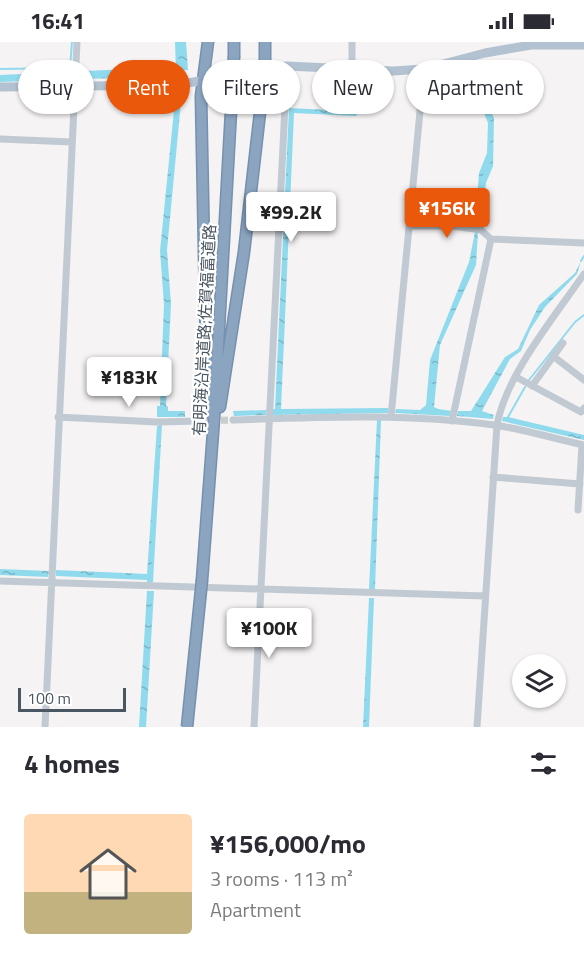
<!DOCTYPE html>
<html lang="en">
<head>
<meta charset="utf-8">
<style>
	body { margin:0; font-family:"Titillium Web","Noto Sans JP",sans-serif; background:#f7f7f7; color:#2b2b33; height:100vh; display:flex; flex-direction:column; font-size:22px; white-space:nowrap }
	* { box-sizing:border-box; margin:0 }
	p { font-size:20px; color:#7c7c81 }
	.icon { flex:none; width:33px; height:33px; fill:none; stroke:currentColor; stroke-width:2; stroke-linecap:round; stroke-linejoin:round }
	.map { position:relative; height:685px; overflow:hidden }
	.details { display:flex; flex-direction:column; background:#fff; flex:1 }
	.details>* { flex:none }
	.guide { position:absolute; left:18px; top:18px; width:549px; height:54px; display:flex; gap:12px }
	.controls { position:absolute; left:512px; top:612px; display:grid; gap:12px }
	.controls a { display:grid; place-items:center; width:54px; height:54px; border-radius:50%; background:#fff; box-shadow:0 2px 4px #0004; font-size:30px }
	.scale { position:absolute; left:18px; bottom:15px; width:108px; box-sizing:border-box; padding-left:6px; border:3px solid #4a5661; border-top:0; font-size:16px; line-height:21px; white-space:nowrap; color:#4a5661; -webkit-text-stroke:4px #fff; paint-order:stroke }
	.price { position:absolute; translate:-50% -51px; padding:0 14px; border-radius:6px; background:#fff; color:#222; font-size:20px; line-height:39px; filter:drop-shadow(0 2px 3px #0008) }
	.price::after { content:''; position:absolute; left:50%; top:36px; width:18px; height:14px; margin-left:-9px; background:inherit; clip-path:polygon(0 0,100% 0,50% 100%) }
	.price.selected { background:#ea580c; color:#fff }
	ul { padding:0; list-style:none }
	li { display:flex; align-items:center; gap:18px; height:150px; padding:0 24px }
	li+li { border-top:2px solid #e1e1e2 }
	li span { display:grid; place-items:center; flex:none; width:168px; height:120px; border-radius:6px; color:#555 }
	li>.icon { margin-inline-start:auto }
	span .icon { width:72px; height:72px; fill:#fffc; stroke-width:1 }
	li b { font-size:26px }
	h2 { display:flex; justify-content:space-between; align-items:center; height:72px; padding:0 24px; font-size:26px }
	.tag { padding:0 21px; border-radius:27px; background:#fff; box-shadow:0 2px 4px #0004; font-size:21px; line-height:54px }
	.tag.selected { background:#ea580c; color:#fff }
	.status { display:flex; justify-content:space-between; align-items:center; height:42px; padding:0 30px; background:#fff; direction:ltr }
	.status svg { height:16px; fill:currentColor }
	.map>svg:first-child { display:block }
	.water { fill:url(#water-ripples) }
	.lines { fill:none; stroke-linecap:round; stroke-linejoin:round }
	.stream { stroke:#90daee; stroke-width:2 }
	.minor-tunnel { stroke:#caccce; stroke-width:7; stroke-dasharray:7 3.5; stroke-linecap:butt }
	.highway-casing { stroke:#7690ad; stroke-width:13 }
	.minor { stroke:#c1cad2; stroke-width:7 }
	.major { stroke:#b3c2d1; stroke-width:9 }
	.highway { stroke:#8ba5c1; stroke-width:10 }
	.highway-bridge-casing { stroke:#7690ad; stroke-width:13; stroke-linecap:butt }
	.highway-bridge { stroke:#8ba5c1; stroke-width:10 }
	.labels { text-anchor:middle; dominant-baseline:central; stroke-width:4.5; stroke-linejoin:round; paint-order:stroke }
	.street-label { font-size:16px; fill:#4a5661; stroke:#fff }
</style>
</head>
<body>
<div class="status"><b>16:41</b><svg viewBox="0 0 49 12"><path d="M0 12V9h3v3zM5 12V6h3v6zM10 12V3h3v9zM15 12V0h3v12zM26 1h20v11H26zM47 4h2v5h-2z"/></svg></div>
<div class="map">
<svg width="584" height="685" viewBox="0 0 584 685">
	<defs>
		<pattern id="water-ripples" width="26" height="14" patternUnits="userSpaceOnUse" patternTransform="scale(1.5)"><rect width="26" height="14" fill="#90daee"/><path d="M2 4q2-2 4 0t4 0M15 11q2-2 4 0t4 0" fill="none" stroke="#78b4c4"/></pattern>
	</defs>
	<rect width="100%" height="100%" fill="#f5f3f3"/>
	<!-- water -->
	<path class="water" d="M175,0H186L188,28L176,29Z
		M171,25L172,32L142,35L0,40V33Z
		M488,26L489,65L494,76L493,124L486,141L480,185L475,184L479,131L487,111L488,81L482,66V27Z
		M175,58L181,60L167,208L171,262L166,364L168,365V369H185V375H157V364H160L164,262L160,209Z
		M358,65L360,67L356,74L294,71L281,367L388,366V371L273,373V367H275L289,66L350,69Z
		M475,190H478L476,223L440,303L434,365L438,367L452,369L450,374L395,371L396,367L420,368L426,363L430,318L469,220Z
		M581,219L577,232L545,265L530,288L521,309L510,317L482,369L494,373L493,377L457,374L458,369H471L505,315L518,307L539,263L575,231Z
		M267,368L266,373L234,374L233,369Z
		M503,375H508L584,393V398L502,379Z
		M377,378H381L375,547H369Z
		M162,383L153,540L147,541V538L56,534V528L147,532L157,384Z
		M0,527L49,529L48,535L0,533Z
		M147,549H154L146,685H139Z
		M369,556H374L369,685H363Z"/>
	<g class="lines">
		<!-- stream -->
		<path class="stream" d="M0,27L70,26L72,0
			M581,219L584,214
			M529,338L575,280L584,273
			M508,375L525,345"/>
		<!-- minor-tunnel -->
		<path class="minor-tunnel" d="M200,379L233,378"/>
		<defs>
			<path id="highway" d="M208,0L201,54L207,362L213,374
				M234,14V0
				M220,365L244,210L265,27V0
				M202,538L214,377L232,51"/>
		</defs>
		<!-- highway casing -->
		<use href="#highway" class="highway-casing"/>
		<!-- minor -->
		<path class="minor" d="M352,27V0
			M0,97L72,100
			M410,184H453L481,188L491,197L584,201
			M553,314L584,338
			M516,335L581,370L584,366
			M532,344L563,301
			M58,375L156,380L200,379
			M391,375L424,27
			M233,378C320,375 408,371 494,383C524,387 555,397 584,403
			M452,379L491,197
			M493,435L580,442
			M578,468L582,403
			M0,539L485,554
			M45,685L77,0
			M254,685L287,24
			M477,685L497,383C506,333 555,274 584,232"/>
		<!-- major -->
		<path class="major" d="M0,45L176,43L287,24L393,29L424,27L485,11L531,3H584"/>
		<!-- highway -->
		<use href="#highway" class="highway"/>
		<defs>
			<path id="highway-bridge" d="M232,51L234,14
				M187,685L202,538"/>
		</defs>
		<!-- highway-bridge casing -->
		<use href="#highway-bridge" class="highway-bridge-casing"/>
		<!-- highway-bridge -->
		<use href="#highway-bridge" class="highway-bridge"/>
	</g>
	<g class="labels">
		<!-- street labels -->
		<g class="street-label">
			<text transform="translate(204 288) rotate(-87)">有明海沿岸道路;佐賀福富道路</text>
		</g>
	</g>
</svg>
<div class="controls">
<a><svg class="icon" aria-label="layers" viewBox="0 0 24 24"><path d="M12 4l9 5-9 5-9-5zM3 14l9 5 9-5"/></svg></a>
</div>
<div class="scale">100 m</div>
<b class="price selected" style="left:447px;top:197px">¥156K</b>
<b class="price" style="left:291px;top:201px">¥99.2K</b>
<b class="price" style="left:129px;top:366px">¥183K</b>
<b class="price" style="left:269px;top:617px">¥100K</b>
<div class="guide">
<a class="tag">Buy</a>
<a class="tag selected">Rent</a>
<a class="tag">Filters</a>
<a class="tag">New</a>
<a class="tag">Apartment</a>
</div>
</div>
<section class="details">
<h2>4 homes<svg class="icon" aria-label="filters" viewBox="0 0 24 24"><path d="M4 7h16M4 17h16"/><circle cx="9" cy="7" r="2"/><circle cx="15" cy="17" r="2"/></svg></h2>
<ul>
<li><span style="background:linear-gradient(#ffd9b3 65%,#c2b280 0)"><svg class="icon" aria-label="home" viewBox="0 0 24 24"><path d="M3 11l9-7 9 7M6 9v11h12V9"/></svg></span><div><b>¥156,000/mo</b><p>3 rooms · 113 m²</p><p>Apartment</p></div></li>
</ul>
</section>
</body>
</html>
